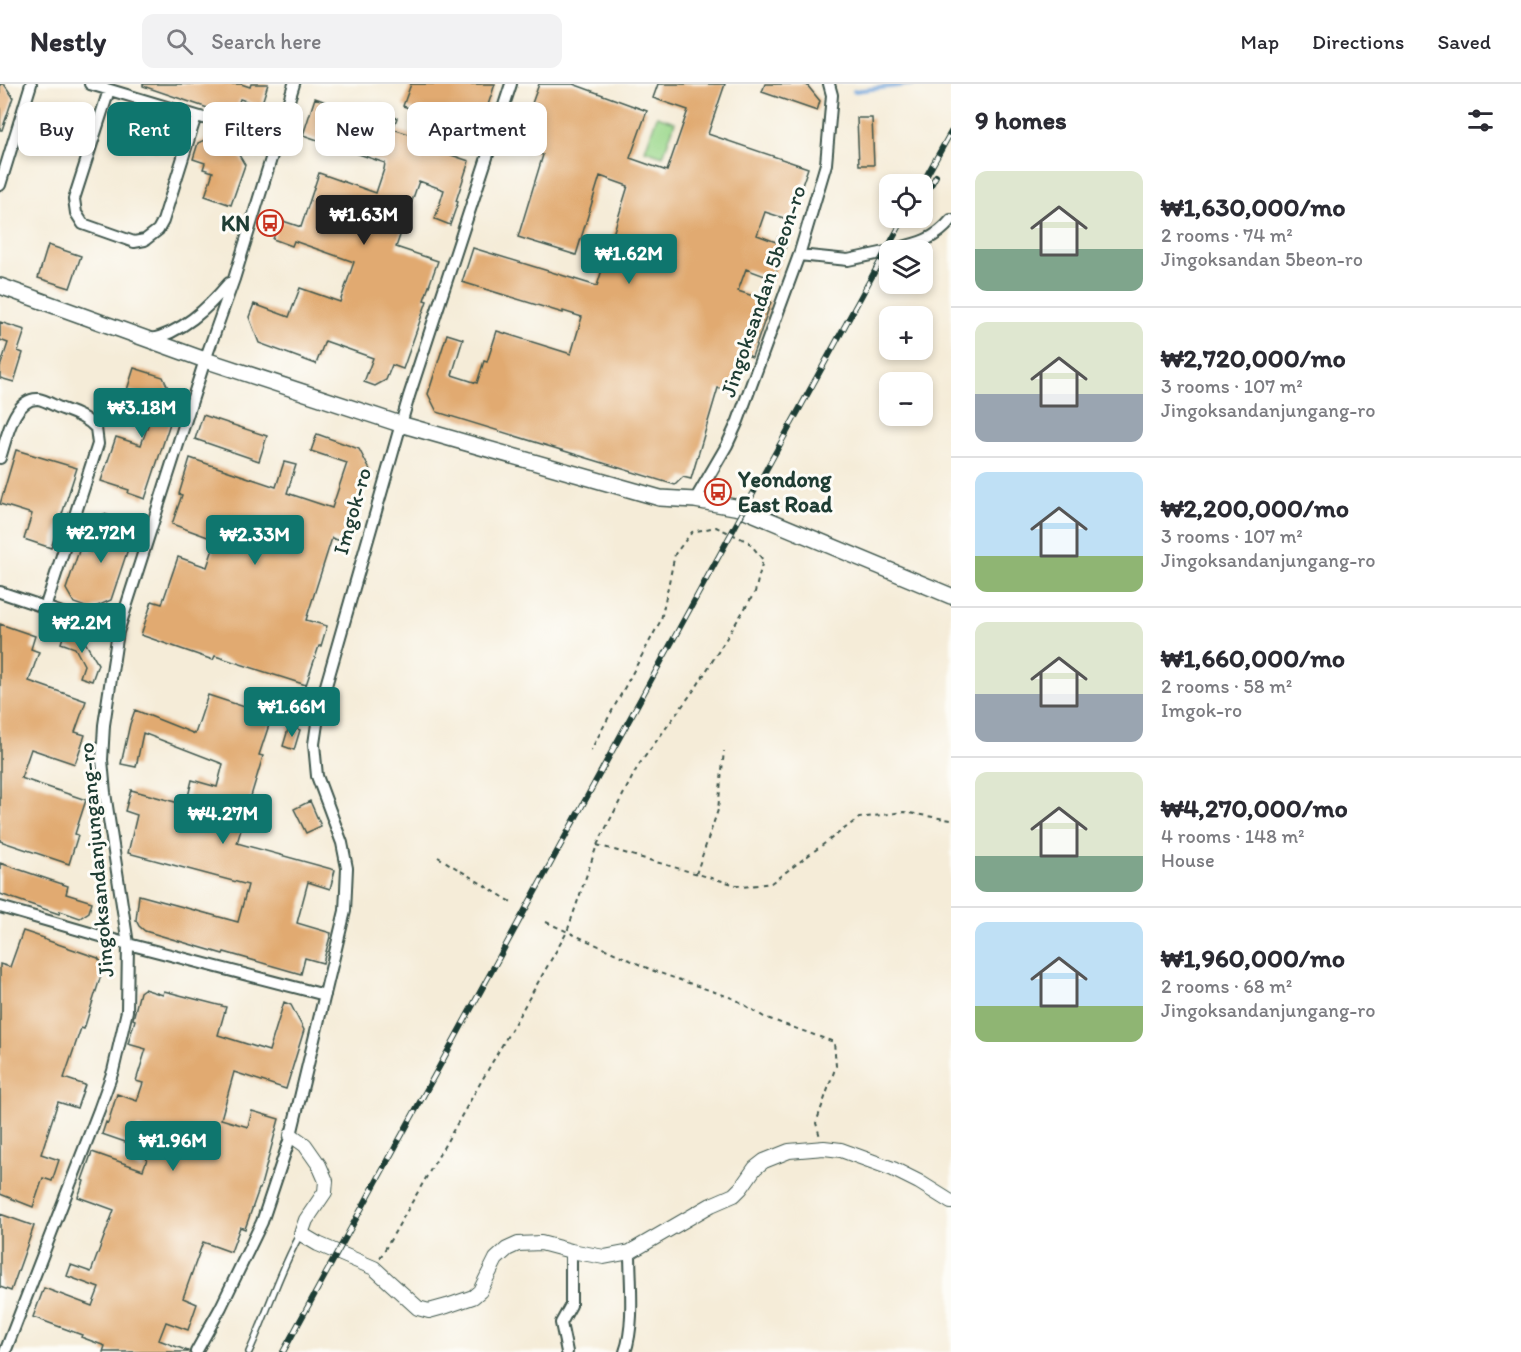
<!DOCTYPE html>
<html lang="en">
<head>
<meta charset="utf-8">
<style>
	body { margin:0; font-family:Itim,sans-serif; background:#f2f2f3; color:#2b2b33; height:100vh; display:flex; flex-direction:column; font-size:22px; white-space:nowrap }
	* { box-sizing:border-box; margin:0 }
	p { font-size:20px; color:#7c7c81 }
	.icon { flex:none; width:33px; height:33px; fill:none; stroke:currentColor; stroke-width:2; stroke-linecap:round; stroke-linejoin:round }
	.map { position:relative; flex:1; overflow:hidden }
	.details { display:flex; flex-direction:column; background:#fff; width:570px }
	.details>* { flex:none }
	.hud { position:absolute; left:18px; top:18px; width:570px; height:54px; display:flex; gap:12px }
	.tools { position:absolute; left:879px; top:90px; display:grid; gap:12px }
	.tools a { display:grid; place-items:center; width:54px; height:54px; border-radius:12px; background:#fff; box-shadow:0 3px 9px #0003; font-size:30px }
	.price { position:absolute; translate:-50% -51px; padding:0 14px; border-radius:6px; background:#0f766e; color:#fff; font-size:20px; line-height:39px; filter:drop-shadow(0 2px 3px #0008) }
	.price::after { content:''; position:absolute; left:50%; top:36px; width:18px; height:14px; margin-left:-9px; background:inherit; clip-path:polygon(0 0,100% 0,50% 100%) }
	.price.active { background:#222; color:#fff }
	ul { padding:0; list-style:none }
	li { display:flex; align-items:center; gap:18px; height:150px; padding:0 24px }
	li+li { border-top:2px solid #e1e1e2 }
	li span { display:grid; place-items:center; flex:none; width:168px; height:120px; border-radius:12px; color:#555 }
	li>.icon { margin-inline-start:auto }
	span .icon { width:72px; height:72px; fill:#fffc; stroke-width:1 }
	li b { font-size:26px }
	h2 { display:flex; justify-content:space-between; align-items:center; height:72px; padding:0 24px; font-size:26px }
	.pill { padding:0 21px; border-radius:12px; background:#fff; box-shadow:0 3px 9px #0003; font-size:21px; line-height:54px }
	.pill.active { background:#0f766e; color:#fff }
	header { display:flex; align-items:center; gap:36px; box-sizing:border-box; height:84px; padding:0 30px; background:#fff; border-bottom:2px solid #e1e1e2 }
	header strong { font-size:28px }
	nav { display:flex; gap:33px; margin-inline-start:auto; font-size:21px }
	.search { width:420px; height:54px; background:#f2f2f3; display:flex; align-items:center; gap:15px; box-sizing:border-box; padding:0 21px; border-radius:12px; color:#7c7c81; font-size:22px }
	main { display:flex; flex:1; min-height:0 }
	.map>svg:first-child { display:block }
	.green { fill:#9cd88d; stroke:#5e8a60; stroke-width:1.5 }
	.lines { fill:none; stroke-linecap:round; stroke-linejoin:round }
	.stream { stroke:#6ea4dc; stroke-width:4 }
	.building { fill:#e1aa71 }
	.service-casing { stroke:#3f574d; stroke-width:8 }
	.minor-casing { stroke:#3f574d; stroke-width:14 }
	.tertiary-casing { stroke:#3f574d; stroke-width:16 }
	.secondary-casing { stroke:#3f574d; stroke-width:18 }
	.path { stroke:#3f574d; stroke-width:2; stroke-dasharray:4.5 4.5; stroke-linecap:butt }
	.service { stroke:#fff; stroke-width:5 }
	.minor { stroke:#fff; stroke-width:10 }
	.tertiary { stroke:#fff; stroke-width:14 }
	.secondary { stroke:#fff; stroke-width:15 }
	.rail-casing { stroke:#1f3d34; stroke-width:6 }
	.rail { stroke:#fdfcf7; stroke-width:4; stroke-dasharray:11; stroke-linecap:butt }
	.labels { text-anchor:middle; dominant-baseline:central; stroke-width:6; stroke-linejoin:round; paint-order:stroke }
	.poi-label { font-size:22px; font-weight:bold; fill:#1f3d34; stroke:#fdfcf7; text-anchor:end }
	.street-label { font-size:22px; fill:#1f3d34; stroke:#fdfcf7 }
</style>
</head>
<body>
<header>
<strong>Nestly</strong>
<div class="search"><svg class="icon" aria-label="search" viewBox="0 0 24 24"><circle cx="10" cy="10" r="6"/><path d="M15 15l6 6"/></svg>Search here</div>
<nav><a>Map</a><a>Directions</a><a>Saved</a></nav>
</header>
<main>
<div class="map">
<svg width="951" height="1268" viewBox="0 0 951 1268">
	<rect width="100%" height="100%" fill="#fdfcf7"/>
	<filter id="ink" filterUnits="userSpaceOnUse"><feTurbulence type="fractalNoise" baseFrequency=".0167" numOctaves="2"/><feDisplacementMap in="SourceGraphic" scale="12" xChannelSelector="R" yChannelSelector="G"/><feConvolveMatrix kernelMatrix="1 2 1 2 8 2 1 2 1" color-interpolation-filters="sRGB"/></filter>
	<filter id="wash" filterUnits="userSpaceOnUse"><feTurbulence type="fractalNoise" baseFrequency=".008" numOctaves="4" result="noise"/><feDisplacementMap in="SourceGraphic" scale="24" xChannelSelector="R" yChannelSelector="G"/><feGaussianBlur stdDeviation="1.35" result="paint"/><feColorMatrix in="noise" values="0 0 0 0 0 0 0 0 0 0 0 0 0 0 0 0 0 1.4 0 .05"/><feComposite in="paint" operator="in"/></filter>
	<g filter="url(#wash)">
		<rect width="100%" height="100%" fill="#f5ecd8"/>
		<!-- green -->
		<path class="green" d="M657,32L675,38L663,72L645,66Z"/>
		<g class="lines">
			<!-- stream -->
			<path class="stream" d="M854,7L915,0"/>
		</g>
		<g id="blocks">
			<!-- building -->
			<path class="building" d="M0,0H4L13,13L2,46H0Z
				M143,0H241L250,3L251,0H268L261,22L240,15L234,33L143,2Z
				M411,0H495L479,48L403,22Z
				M539,0H573L647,27L630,74L667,87L688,26L653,14L658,0H725L708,50L808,84L790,136L765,128L757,151L776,158L778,153L788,157L773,195L746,185L738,207L771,218L752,273L744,270L733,309L718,304L691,395L683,393L675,401L437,328L428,310L447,250L463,255L452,291L477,299L484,277L487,278L497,247L571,270L582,233L563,227V229L462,198L473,164L597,202L628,102L600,92L576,171L518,153L543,71L506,58L515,32L526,36Z
				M765,0H803L807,1L820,17L817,27L762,8Z
				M315,14L385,39L388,31L397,34L393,45L412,51L410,57L469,77L456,117L458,118L450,141L435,135L444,106L419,97L396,163L438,177L424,216L427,217L403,285L392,281L386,296L375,302L364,298L373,274L325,257L316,280L259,259L249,233L254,220L289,233L300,204L340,218L354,178L294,157L292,162L273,155L280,136L301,143L319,89L376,109L384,85L385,79L303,51Z
				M149,31L167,37L158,68L140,62Z
				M857,34H872L874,81H859Z
				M213,52L232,59L245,81L231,121L205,112L213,88L203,85L205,79L193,75L198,59Z
				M48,161L81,172L70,204L38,194Z
				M0,238L25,246L18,267L23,269L14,298L0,294V283L8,259L0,256Z
				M134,284L163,293L176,321L145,415L128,409L129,406L101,397L116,353L141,361L157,316L127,306Z
				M203,331L267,352L259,377L195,355Z
				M317,350L359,365L370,386L346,459L332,454L306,536L327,542L321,562H319L306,601L215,572L213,576L141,551L152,517L162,520L178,473L207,483L216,456L172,440L182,411L179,410L190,374L276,403L284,378L296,381L287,409L332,424L347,379L311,367Z
				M16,366L77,384L51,464L24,455L32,430L0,420Z
				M104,430L136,441L111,516L91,525L74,519L66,505L80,464L91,468Z
				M0,540L35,552L31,565L39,568L29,597L86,617L75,648L85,651L75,680L31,665L21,694L86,716L75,750L78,751L69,780L0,757Z
				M65,547L82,553L98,580L92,597L80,593L84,581L75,564L61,559Z
				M208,611L272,632L259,671L263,672L237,759L335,786L330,805L308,798L297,839L331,849L323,879L305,874L301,890L224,868L223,870L145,847L139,842L136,836L139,811L238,838L248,801L128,769L137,731L125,727L131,706L186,721L192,696L217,703L223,680L143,649L136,683L121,680L130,640L135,626L195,650Z
				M289,642L300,646L294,666L283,662Z
				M310,717L321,742L306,749L294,725Z
				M0,779L68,802L66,810L92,818L89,828L80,834L60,827L59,830L0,810Z
				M23,847L44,854L43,855L98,874L104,882L84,945L81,944L64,994L85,1001L77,1024L58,1018L41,1070L59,1076L52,1097L43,1094L33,1123L0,1110V880L10,883Z
				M144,905L163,911L164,907L226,923L218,951L269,967L284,918L291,921L304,946L286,1005L234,988L221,1035L248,1043L252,1027L279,1035L260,1105H259L245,1145L240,1143L231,1168L203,1158L183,1214L197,1220L188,1246L166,1238L159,1256L188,1267V1268H103L105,1262L81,1253L82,1251L33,1233L44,1204L92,1222L99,1204L67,1192L71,1181L91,1188L114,1126L78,1113L84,1097L82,1096L92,1068L143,1086L156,1050L137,1043L131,1060L102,1050L106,1038L108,1039L117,1010L137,1017L143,999L136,997L146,965L128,960L135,936L133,935L140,908Z
				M0,1130L34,1142L11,1207L0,1203Z"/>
		</g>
	</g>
	<g filter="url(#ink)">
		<use href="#blocks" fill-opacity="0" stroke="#3f574d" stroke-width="1.5"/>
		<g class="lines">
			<defs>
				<path id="service" d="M249,1268C267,1230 279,1188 300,1151"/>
				<path id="minor" d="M90,0L277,56
					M109,6L74,115L76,129L83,140L134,158L145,156L158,146L163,137L196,32
					M0,101L31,0
					M890,166C915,160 934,157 951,136
					M799,171L848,176L890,167
					M148,256C182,249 207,225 229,199
					M0,374C6,357 13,314 38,315C45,316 53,321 60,324C73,329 86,333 96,344L98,360L45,524
					M695,416L727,361L738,337L799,171L826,80L832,11L829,0
					M0,508L118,548
					M0,823L128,860L325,911
					M5,1268L99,1026L113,987L127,927L128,860L105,709L102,676L104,641L118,548L205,276L234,195L294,0
					M196,1268L221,1223L262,1138L291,1051L345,827L347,784L342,759L317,692L314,660L319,626L409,312L511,0
					M567,1268L561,1239L571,1221V1167
					M625,1268C635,1241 630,1197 630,1168"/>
				<path id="tertiary" d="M291,1051L305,1061L319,1081L326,1097L325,1108L306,1136L301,1150L318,1160L374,1184L418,1224L429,1227L447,1222L473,1213L480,1207L496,1175L507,1165L518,1160L541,1159L571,1167L604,1173L630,1168L711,1121L734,1111L741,1104L755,1084L764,1077L789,1067L824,1064L841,1066L893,1085L919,1098L951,1118"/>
				<path id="secondary" d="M0,202L205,276L400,340L660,414L695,416L740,424L951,512"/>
			</defs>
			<!-- service casing -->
			<use href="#service" class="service-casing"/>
			<!-- minor casing -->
			<use href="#minor" class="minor-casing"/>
			<!-- tertiary casing -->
			<use href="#tertiary" class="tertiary-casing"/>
			<!-- secondary casing -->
			<use href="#secondary" class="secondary-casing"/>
			<!-- path -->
			<path class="path" d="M597,761L743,803L771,799L859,734L904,728L951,736
				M438,773L513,819
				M696,790L718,726L724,667
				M546,838L654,887L735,915L764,933L834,958L836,982L816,1039L820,1053
				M380,1174L567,848L597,761L638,682L697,602L755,508L763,476L749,458L716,443L692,448L675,470L661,536L591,666"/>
			<!-- service -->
			<use href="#service" class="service"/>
			<!-- minor -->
			<use href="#minor" class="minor"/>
			<!-- tertiary -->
			<use href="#tertiary" class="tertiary"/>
			<!-- secondary -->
			<use href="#secondary" class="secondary"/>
			<defs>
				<path id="rail" d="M922,100L951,48
					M922,117L936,92
					M283,1268L904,134"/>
			</defs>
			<!-- rail casing -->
			<use href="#rail" class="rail-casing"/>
			<!-- rail -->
			<use href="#rail" class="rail"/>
		</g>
	</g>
	<!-- icons -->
	<defs>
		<symbol id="bus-ring" viewBox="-11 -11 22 22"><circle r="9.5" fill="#fdfcf7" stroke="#c8321e" stroke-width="1.5"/><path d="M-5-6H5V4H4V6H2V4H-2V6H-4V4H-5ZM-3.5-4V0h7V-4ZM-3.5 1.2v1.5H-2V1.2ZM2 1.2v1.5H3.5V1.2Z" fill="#c8321e"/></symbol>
	</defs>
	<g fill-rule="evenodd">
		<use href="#bus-ring" x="255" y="124" width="30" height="30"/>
		<use href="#bus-ring" x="703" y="393" width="30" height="30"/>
	</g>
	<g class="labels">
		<!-- poi labels -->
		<g class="poi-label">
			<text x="250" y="139">KN</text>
			<text x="738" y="395" text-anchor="start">Yeondong<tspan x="738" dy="25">East Road</tspan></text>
		</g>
		<!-- street labels -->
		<g class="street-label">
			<text transform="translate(763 207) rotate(-71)">Jingoksandan 5beon-ro</text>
			<text transform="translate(352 427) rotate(-74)">Imgok-ro</text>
			<text transform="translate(96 776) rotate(-95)">Jingoksandanjungang-ro</text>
		</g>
	</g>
</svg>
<div class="tools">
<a><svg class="icon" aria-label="locate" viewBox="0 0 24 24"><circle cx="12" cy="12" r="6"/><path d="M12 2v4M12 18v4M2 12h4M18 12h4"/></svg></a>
<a><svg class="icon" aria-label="layers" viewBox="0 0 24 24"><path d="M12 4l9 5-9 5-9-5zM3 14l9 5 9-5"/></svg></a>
<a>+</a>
<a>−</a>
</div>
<b class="price active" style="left:364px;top:162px">₩1.63M</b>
<b class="price" style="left:629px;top:201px">₩1.62M</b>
<b class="price" style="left:142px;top:355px">₩3.18M</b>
<b class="price" style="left:101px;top:480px">₩2.72M</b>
<b class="price" style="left:255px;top:482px">₩2.33M</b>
<b class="price" style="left:82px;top:570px">₩2.2M</b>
<b class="price" style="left:292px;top:654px">₩1.66M</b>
<b class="price" style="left:223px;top:761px">₩4.27M</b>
<b class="price" style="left:173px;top:1088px">₩1.96M</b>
<div class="hud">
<a class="pill">Buy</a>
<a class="pill active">Rent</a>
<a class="pill">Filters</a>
<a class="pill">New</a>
<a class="pill">Apartment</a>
</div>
</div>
<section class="details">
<h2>9 homes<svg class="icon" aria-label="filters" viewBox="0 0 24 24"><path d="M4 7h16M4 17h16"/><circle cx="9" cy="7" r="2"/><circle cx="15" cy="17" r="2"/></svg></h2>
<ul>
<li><span style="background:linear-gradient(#dfe7d0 65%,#7fa58c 0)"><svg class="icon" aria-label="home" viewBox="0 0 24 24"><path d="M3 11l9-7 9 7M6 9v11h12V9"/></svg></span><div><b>₩1,630,000/mo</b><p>2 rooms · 74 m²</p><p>Jingoksandan 5beon-ro</p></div></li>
<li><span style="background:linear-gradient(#dfe7d0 60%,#9aa5b1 0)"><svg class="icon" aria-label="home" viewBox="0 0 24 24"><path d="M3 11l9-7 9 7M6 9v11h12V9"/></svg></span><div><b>₩2,720,000/mo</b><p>3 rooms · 107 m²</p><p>Jingoksandanjungang-ro</p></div></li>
<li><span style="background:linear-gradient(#bfe0f5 70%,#8fb573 0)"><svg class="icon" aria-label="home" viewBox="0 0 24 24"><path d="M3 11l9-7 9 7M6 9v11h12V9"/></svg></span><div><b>₩2,200,000/mo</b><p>3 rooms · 107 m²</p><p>Jingoksandanjungang-ro</p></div></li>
<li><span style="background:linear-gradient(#dfe7d0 60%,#9aa5b1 0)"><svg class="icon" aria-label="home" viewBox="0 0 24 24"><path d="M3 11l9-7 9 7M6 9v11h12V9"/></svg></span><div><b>₩1,660,000/mo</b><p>2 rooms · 58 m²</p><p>Imgok-ro</p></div></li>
<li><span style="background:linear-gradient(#dfe7d0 70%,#7fa58c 0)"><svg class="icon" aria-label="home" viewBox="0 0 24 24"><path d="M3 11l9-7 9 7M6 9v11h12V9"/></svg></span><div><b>₩4,270,000/mo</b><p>4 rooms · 148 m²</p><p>House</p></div></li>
<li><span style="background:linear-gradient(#bfe0f5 70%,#8fb573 0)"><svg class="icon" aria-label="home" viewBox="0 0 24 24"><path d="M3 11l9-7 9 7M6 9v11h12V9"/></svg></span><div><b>₩1,960,000/mo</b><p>2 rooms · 68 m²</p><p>Jingoksandanjungang-ro</p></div></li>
</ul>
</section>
</main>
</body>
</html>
